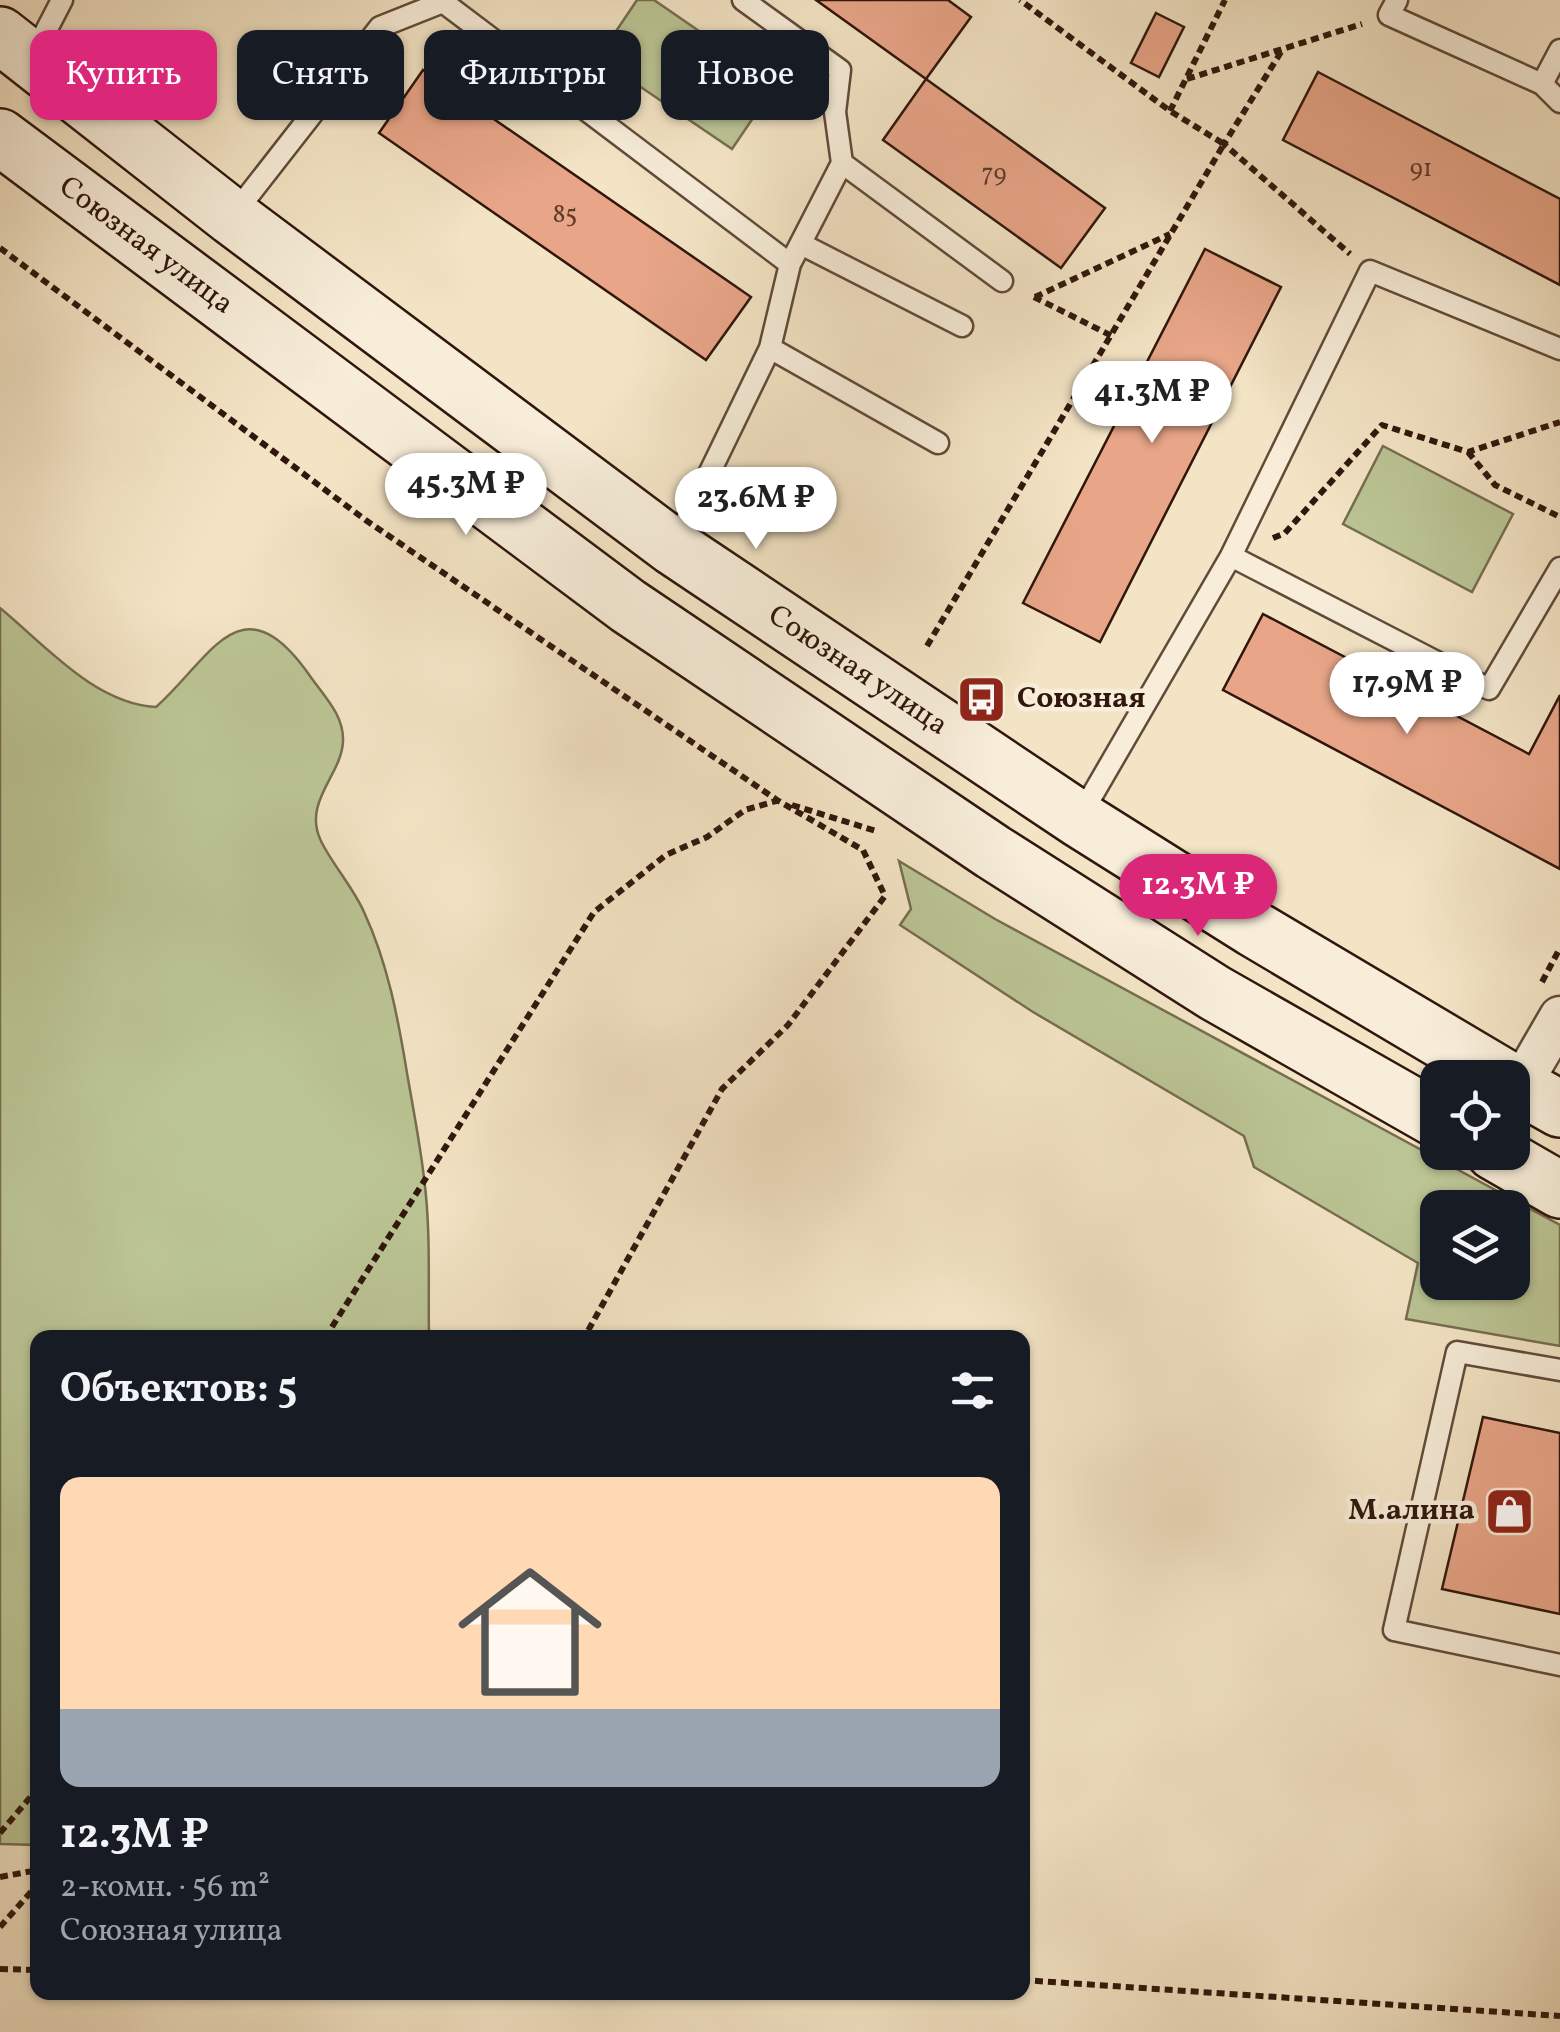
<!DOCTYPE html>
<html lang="ru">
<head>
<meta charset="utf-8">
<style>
	body { margin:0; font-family:Vollkorn,serif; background:#20242c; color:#f1f3f6; height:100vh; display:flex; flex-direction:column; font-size:38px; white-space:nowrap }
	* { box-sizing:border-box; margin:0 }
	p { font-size:32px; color:#9ea1a6 }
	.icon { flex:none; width:55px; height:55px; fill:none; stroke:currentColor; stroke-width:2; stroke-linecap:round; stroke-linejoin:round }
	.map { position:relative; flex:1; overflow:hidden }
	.sheet { position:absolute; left:30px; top:1330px; width:1000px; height:670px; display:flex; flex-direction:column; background:#171b24; border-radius:20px; box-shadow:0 2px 8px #0004 }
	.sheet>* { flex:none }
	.banner { position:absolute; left:30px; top:30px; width:1000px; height:90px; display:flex; gap:20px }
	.tools { position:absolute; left:1420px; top:1060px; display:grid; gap:20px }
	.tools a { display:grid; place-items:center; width:110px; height:110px; border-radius:20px; background:#171b24; box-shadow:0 2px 8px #0004; font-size:50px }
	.price { position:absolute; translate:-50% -85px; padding:0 22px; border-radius:35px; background:#fff; color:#222; font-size:32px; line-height:65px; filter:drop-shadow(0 2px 5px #0008) }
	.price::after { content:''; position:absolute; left:50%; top:60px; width:30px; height:22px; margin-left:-15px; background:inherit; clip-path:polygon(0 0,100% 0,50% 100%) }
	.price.active { background:#db2777; color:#fff }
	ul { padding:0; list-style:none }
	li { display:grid; align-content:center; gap:20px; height:530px; padding:0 30px }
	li+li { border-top:2px solid #363941 }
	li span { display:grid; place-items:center; height:310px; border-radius:20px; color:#555 }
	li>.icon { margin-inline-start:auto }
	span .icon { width:180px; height:180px; fill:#fffc; stroke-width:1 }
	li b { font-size:42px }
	h2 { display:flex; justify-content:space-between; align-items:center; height:120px; padding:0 30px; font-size:42px }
	.tag { padding:0 35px; border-radius:20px; background:#171b24; box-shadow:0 2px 8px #0004; font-size:35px; line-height:90px }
	.tag.active { background:#db2777; color:#fff }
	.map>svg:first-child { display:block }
	.green { fill:#bbc494; stroke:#766d50; stroke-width:2.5; fill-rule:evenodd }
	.building { fill:#e8a588; stroke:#30160c; stroke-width:2.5 }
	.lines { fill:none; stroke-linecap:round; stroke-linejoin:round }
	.service-casing { stroke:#614a3a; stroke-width:25 }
	.minor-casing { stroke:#614a3a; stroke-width:45 }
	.secondary-casing { stroke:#30160c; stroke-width:60 }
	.path { stroke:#30160c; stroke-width:6; stroke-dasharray:8 5; stroke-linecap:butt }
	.service { stroke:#f7edd9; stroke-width:20 }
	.minor { stroke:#f7edd9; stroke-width:40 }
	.secondary { stroke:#f7edd9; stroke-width:55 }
	.labels { text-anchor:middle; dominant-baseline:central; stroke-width:9; stroke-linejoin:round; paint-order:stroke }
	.number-label { font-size:25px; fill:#5e3a2b }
	.street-label { font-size:30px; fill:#30160c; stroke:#f7edd9 }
	.poi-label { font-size:30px; font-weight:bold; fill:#30160c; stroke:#f7edd9; text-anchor:start }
</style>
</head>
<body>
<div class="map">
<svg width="1560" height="2032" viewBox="0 0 1560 2032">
	<rect width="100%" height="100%" fill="#f3e4c5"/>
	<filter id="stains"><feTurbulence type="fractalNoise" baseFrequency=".002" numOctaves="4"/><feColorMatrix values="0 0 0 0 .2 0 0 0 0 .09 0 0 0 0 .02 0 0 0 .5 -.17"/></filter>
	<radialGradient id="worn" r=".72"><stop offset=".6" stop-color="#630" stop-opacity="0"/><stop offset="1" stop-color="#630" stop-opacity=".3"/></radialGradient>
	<!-- green -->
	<path class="green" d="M637,0H654L776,84L732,149L598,58Z
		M1383,446L1513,514L1472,592L1343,524Z
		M0,608C45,645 95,704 156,707C212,657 241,578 310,676C324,696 344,715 343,741C342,775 302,802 321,841C332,864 353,887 364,912C388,964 398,1018 407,1073C413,1108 420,1143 424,1178C431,1230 428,1285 429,1337L38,1338V1845L0,1844Z
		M899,861L995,919L1560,1225V1346L1406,1319L1418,1263L1254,1167L1244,1136L1033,1012L900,925L911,909ZM1438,1208H1512V1282H1438Z"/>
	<!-- building -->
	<path class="building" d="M816,0H948L971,17L926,79Z
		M1156,13L1184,27L1159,77L1131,63Z
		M423,70L751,297L706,360L379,133Z
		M1318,72L1560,199V285L1283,140Z
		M926,79L1105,208L1061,268L883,140Z
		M1205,249L1281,287L1100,642L1023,603Z
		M1263,614L1529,754L1560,695V869L1223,690Z
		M1483,1417L1560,1433V1614L1442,1589Z"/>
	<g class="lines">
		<defs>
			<path id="service" d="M743,0L840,70L835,112L842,163L790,264
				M1397,0L1389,15L1542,84L1560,102
				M32,58L62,0
				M1542,84L1560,50
				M842,163L1002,281
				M234,214L380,27L443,2L790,264L770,348L674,546
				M801,244L962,326
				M770,348L938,443
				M1231,556L1370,271L1560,349
				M1079,818L1231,556L1489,689L1560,568
				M1560,1370L1457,1352L1394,1630L1560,1665"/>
			<path id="minor" d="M1520,1086L1560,1017"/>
			<g id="secondary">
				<path id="s1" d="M0,35L232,217L673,547L1079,819L1254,929L1505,1078"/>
				<path id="s2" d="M0,137L628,606L993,852L1215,993L1438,1120"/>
				<path d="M1512,1082L1560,1109"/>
				<path d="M1494,1152L1560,1190"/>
			</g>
		</defs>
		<!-- service casing -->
		<use href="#service" class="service-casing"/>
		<!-- minor casing -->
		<use href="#minor" class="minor-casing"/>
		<!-- secondary casing -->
		<use href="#secondary" class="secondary-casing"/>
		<!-- path -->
		<path class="path" d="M1281,52L1224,144L1350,254
			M1187,79L1362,24
			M1170,111L1225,0
			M0,248L367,521L777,800L863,850L885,896L788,1025L722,1089L584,1338
			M1034,297L1112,336
			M1035,297L1170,234
			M1468,452L1495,485L1560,517
			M1273,538L1285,533L1382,425L1468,452L1560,422
			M927,646L1224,144L1170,111L1020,0
			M792,805L876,831
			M1542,982L1560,948
			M325,1338L594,912L666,855L707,837L745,810L776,801
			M0,1833L38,1788
			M0,1877L38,1870
			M0,1927L38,1884
			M0,1969L38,1970
			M1022,1980L1560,2016"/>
		<!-- service -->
		<use href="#service" class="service"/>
		<!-- minor -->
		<use href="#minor" class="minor"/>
		<!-- secondary -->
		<use href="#secondary" class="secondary"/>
	</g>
	<!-- icons -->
	<defs>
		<symbol id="bus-square" viewBox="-11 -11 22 22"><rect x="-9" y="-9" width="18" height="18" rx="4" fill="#8f2418" stroke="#f7edd9"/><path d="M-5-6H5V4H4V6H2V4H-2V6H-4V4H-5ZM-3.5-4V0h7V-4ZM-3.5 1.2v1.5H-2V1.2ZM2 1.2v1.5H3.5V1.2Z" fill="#fff"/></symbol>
		<symbol id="shop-square" viewBox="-11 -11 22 22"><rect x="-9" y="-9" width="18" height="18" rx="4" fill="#8f2418" stroke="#f7edd9"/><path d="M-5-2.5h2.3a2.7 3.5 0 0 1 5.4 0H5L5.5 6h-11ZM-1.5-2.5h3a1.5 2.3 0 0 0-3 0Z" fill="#fff"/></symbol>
	</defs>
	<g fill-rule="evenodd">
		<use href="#bus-square" x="954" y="672" width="55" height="55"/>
		<use href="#shop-square" x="1482" y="1484" width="55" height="55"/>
	</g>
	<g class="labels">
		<!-- number labels -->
		<g class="number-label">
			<text x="1421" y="169">91</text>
			<text x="994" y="174">79</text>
			<text x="565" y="215">85</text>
		</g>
		<!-- street labels -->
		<g class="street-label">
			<text stroke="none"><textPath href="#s2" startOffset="182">Союзная улица</textPath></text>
			<text stroke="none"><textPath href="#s1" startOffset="1068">Союзная улица</textPath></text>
		</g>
		<!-- poi labels -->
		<g class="poi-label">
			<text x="1017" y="699">Союзная</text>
			<text x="1475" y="1511" text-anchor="end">М.алина</text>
		</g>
	</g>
	<rect width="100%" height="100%" filter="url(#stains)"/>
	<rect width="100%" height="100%" fill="url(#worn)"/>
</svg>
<div class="tools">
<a><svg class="icon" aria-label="locate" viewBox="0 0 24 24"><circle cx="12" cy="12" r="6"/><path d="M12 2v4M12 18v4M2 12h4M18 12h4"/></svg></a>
<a><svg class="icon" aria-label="layers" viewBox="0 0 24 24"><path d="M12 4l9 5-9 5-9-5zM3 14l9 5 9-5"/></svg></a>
</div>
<b class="price" style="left:1152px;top:446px">41.3M ₽</b>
<b class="price" style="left:466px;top:538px">45.3M ₽</b>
<b class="price" style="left:756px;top:552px">23.6M ₽</b>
<b class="price" style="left:1407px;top:737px">17.9M ₽</b>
<b class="price active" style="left:1198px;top:939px">12.3M ₽</b>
<div class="banner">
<a class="tag active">Купить</a>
<a class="tag">Снять</a>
<a class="tag">Фильтры</a>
<a class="tag">Новое</a>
</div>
<section class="sheet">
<h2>Объектов: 5<svg class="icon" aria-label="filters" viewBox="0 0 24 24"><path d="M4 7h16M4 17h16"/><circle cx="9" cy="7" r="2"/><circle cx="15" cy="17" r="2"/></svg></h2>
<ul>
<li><span style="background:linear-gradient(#ffd9b3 75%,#9aa5b1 0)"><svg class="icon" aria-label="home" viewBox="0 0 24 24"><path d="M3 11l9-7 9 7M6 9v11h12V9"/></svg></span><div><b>12.3M ₽</b><p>2-комн. · 56 m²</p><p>Союзная улица</p></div></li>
</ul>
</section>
</div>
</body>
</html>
